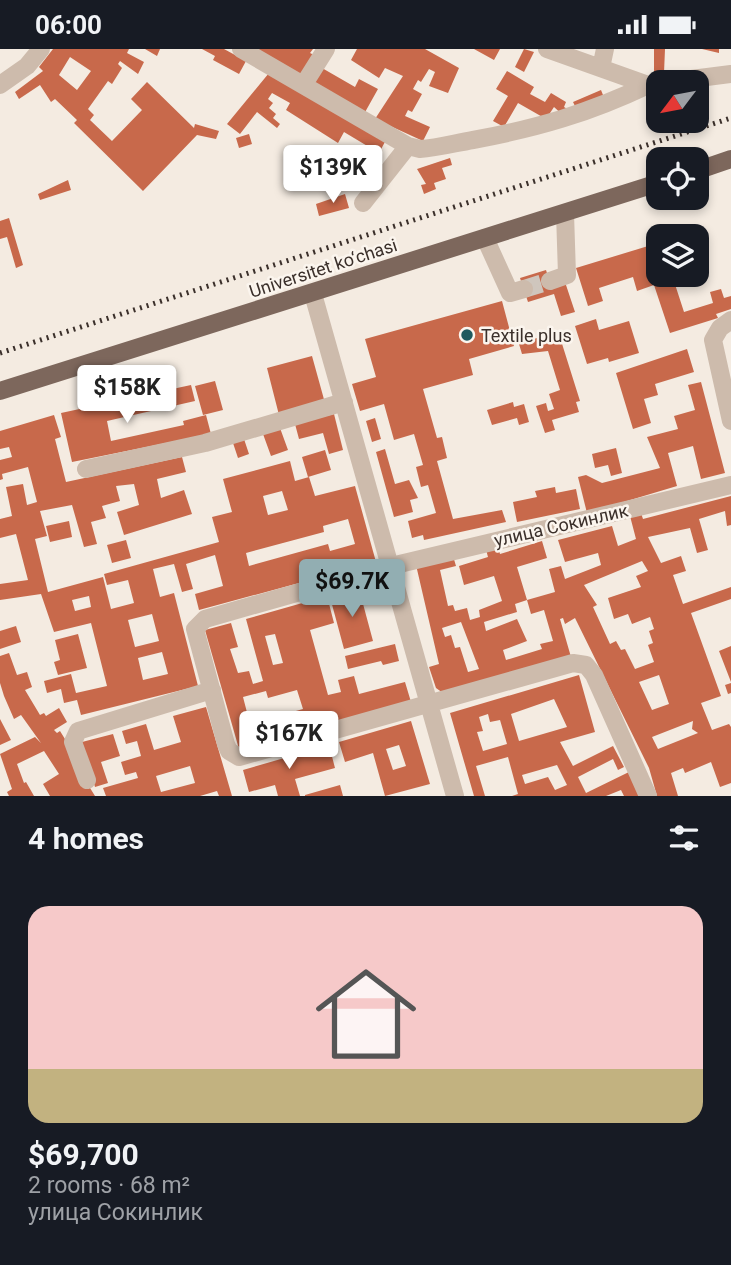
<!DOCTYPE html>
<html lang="en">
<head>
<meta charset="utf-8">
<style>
	body { margin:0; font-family:Roboto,sans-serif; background:#20242c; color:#f1f3f6; height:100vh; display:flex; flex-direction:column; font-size:26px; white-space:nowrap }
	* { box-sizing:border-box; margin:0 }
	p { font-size:23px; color:#9ea1a6 }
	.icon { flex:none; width:38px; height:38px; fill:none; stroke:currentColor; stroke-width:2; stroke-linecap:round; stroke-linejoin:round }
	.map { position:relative; height:747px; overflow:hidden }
	.details { display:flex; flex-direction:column; background:#171b24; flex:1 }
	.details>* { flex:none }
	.needle { width:46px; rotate:238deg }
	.tools { position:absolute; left:646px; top:21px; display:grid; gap:14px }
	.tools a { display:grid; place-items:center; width:63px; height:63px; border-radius:14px; background:#171b24; box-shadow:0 4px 10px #0003; font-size:35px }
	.price { position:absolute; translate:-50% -60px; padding:0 16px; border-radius:7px; background:#fff; color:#222; font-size:23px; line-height:46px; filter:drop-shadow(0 2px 4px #0008) }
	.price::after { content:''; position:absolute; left:50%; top:42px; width:21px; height:16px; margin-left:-10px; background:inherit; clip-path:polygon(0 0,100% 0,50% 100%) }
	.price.active { background:#92aeb2; color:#111 }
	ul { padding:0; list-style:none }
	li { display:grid; align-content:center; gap:14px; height:371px; padding:0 28px }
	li+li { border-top:2px solid #363941 }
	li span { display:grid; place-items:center; height:217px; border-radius:21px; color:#555 }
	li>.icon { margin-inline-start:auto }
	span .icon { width:126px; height:126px; fill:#fffc; stroke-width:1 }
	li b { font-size:30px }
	h2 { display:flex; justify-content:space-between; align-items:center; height:84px; padding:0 28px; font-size:30px }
	.status { display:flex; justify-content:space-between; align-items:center; height:49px; padding:0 35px; background:#171b24; direction:ltr }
	.status svg { height:19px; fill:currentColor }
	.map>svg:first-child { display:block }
	.building { fill:#c8694b; fill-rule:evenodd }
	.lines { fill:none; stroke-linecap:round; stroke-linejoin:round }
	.minor-tunnel { stroke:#cfc6bd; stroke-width:18; stroke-dasharray:18 9; stroke-linecap:butt }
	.minor { stroke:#cdbbac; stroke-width:18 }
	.major { stroke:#7d675c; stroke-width:18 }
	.rail { stroke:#3b302b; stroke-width:5; stroke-dasharray:2 5; stroke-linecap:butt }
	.poi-dot { fill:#1f5a5e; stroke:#fbf5ee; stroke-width:2.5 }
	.labels { text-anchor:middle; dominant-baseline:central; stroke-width:5; stroke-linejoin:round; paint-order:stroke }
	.street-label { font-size:18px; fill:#3b302b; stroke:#fbf5ee }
	.poi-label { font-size:18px; fill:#3b302b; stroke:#fbf5ee; text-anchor:start }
</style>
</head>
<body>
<div class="status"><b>06:00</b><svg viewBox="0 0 49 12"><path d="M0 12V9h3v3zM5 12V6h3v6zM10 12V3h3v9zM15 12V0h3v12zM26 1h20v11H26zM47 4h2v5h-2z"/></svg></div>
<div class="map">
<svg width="731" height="747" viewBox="0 0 731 747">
	<rect width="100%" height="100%" fill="#f4ebe1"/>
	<!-- building -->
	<path class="building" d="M53,0H129L127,4L144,13L138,25L120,12L118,15L122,19L112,35L108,32L88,60L94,66L90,71L112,92L142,61L131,50L147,33L194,79L195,75L219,82L216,90L197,86L143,142L74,74L77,71L55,50L51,53L40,36L19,50L15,43L43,22L39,18ZM70,8L91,22L77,41L59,26Z
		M145,0H160L157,7Z
		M202,0H224L246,12L239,25L213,11L215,7Z
		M252,0H313L310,4L314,6L300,26Z
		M357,0H425L459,19L448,44L429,37L435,23L429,20L421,33L418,31L413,40L422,45L412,63L408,61L405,67L430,78L423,92L375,70L403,27L385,19L379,29L351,11Z
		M474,0H500L494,11Z
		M524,0L534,3L524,23L515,18Z
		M654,0H665L664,24L654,23Z
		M702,0H719V4Z
		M322,19L355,38L359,30L378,40L364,65L311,36Z
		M507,22L534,38L530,45L545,53L551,44L566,53L564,58L569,61L565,68L554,58L546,70L518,54L504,78L493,72L508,47L496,40Z
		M269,24L386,91L379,104L344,83L338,94L286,61L290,54L272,44L268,50L273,54L269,59L276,65L273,69L280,75L277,79L257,63L240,85L227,75Z
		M601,41L605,51L578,63L573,53Z
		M249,85L252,95L239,99L236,89Z
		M450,109L452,116L442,119L446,130L434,134L436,140L424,145L421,136L426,135L417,120Z
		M68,131L71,141L40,151L38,145Z
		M345,145L349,159L319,167L316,155Z
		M9,169L23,216L16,219L7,188L0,190V172Z
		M658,194V226H672L684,263L713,254L710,243L721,240L724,249L731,247V260L716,265L718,269L670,284L654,236L637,242L633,228L599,239L603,252L588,257L576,219Z
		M546,221L551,237L565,233L575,263L561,267L554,245L528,253L520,229Z
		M502,252L514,297L469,310L473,326L423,340L437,389L442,388L447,409L437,412L453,470L502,461L506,473L424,491L423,486L412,489L408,472L436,464L428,436L421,438L416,418L423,416L414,385L394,391L384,355L360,362L352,335L376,328L365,290Z
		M596,270L599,281L629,272L639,304L609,313L608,309L587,315L575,277Z
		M558,282L580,352L576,353L579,363L552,371L555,381L545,384L536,357L546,354L548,362L554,360L549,345L560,341L548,302L522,305L519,295Z
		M687,300L694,323L655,335L658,346L644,350L651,374L633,380L616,324Z
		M312,307L325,354L279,366L267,319Z
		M215,332L223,361L203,366L195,337Z
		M701,333L725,424L701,430L693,397L668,404L677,437L587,464L578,428L586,426L602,434L660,419L647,388L678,380L674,367L695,361L688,336Z
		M191,336L195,352L107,372L111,392L184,376L183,372L206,366L211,385L72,413L61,364Z
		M513,353L514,358L524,355L529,373L519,376L517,369L492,376L487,361Z
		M334,365L343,401L329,405L323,384L299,390L295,375Z
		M54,366L61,388L55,390L66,433L182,408L186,423L157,430L161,449L184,441L192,465L124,486L117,463L139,456L134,435L116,437L120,452L102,457L106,469L91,473L97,495L84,498L72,456L40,462L47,487L35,490L48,543L103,528L111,560L134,554L128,531L107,536L104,525L219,493L212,468L232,463L223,430L290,412L295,432L309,428L315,447L355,437L376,513L335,521L336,524L199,561L195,545L223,537L215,506L186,515L193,540L182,543L174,515L153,520L160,548L174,544L198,637L81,666L77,651L64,654L61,640L47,644L44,632L71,625L76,644L107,637L91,574L54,583L41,545L0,551V535L28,531L16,485L0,489V470L12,467L6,438L23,435L27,456L37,453L28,418L2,425L3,430L0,431V411L12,408L9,398L0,400V382ZM282,442L288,461L268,466L263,447ZM348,470L355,495L330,502L328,495L249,517L246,504L324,483L323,477ZM89,547L91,558L75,562L72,551ZM152,565L159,592L135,598L128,571ZM162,603L168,625L143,631L138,609Z
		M375,369L381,390L372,393L366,372Z
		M280,379L288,401L271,407L263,385Z
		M244,390L249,405L238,409L233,394Z
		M616,399L622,424L611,427L608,416L595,419L592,405Z
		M385,400L395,435L409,431L418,449L410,451L413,463L394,468L376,403Z
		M325,401L331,421L308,428L302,408Z
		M555,438L556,444L576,440L580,460L517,473L513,453L537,448L535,442Z
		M731,447V476L727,477L725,462L699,470L708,501L697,504L690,479L648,488L661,514L681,507L686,522L673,526L683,555L731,538V550L691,564L721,647L701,654L712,681L729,675L731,678V734L720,738L711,713L685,724L683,719L671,724L678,747H657L649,719L575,569L565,575L563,569L560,570L571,608L443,644L436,639L429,618L439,615L416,516L453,507L456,517L440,521L448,557L453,556L455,562L467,559L470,571L480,568L479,561L502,552L494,527L464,536L459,517L488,508L485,497L497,494L500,505L542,492L547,509L517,518L527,551L515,555L517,563L484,573L486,582L517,570L527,592L503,601L506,611L542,600L540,595L553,592L544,561L531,565L527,551L555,543L549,520L561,517L565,530L601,516L598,504L565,513L558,491L612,477L618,497L636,490L630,467L641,464L643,470ZM642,512L648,522L636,527L641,538L608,549L614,570L628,565L632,575L650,568L654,580L649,582L653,594L648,596L654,613L635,620L625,600L621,601L616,592L610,595L593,558L597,556L584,536ZM461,573L479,620L468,623L460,598L455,599L451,586L445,588L442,579ZM659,626L669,655L652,661L639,633ZM693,672L692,680L698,684L658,700L652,688Z
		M69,472L72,488L50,493L46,477Z
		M126,491L131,509L112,514L107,496Z
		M359,540L373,592L344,600L330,548Z
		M327,547L334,574L310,581L328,646L341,643L338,631L354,627L359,645L405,633L411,653L239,700L205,581L231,574L238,598L230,600L238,624L249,622L253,635L263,632L246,570ZM275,585L283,614L273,616L265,587ZM297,641L303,660L250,675L243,648L266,642L268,649Z
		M16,577L21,593L0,600V582Z
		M78,585L87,619L58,626L54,613L60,611L55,591Z
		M395,595L399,612L383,616L381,612L348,620L345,607Z
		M731,597V633L719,602Z
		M9,604L17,626L27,623L32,638L25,641L40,666L44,664L46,667L59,659L67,673L54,681L57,684L60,682L73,703L69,705L95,747H50L43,735L59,725L44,702L17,715L24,734L26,733L34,747H9L7,743L12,740L0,705L35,688L41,694L21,666L14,670L4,647L0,634V607Z
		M579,626L595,683L560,693L573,717L613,697L624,718L618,721L613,710L578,728L586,744L631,722L642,747H624L621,741L606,747H512L518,745L508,708L476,717L485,747H474L450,664ZM554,650L567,678L519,692L511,665ZM488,665L490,673L500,671L507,695L483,702L477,683L483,682L479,668ZM557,716L567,736L555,741L548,728L525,735L522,726Z
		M731,634V644L728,645L725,636Z
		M206,658L232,747H219L217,742L200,747H106L103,739L138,729L136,723L125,726L121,713L141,707L137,692L126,695L122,682L146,675L154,701L181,693L173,667ZM190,717L195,734L161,743L156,727Z
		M0,670L11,691L0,696Z
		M411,672L430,735L385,747L373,704L345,713L339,693ZM399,696L406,717L393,721L386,700Z
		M113,685L120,707L101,713L108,734L95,738L82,693Z
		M329,696L335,719L295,730L300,747H278L275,736L249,743L243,721Z
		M340,736L343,747H305V746Z"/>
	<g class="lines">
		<!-- minor-tunnel -->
		<path class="minor-tunnel" d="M524,240L550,232"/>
		<!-- minor -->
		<path class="minor" d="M241,0L408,97L420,100C438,99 455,94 473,91C538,79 589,64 648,36L547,0
			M601,19L605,0
			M668,33L731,25
			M304,35L326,0
			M0,36L27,17L41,0
			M363,154L408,97
			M485,189L510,244L524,240
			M550,232L567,226L565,164
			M313,245L455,747
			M731,271L720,279L713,291L731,372
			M86,420L205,394L344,353
			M87,731L73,693L78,682L212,641
			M648,747L594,626L586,616L573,614L239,708L229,702L226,695L195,580L205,570L391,517L731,436"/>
		<!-- major -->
		<path class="major" d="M696,122L731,110
			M0,342L658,134"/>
		<!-- rail -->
		<path class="rail" d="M0,304L731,69"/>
	</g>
	<!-- markers -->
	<circle class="poi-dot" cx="467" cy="286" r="7"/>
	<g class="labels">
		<!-- street labels -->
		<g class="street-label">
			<text transform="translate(323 219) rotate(-18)">Universitet kо‘chasi</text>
			<text transform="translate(561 476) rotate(-13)">улица Сокинлик</text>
		</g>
		<!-- poi labels -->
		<g class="poi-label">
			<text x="481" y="286">Textile plus</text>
		</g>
	</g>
</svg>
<div class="tools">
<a><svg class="needle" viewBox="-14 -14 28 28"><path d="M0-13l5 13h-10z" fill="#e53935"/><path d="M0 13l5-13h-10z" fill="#9ea1a6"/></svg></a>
<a><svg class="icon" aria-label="locate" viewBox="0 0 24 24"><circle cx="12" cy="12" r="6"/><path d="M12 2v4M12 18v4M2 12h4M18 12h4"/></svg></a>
<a><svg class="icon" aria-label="layers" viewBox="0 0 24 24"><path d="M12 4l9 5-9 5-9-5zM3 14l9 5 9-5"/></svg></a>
</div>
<b class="price" style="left:333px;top:156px">$139K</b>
<b class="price" style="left:127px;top:376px">$158K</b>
<b class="price active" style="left:352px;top:570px">$69.7K</b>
<b class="price" style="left:289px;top:722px">$167K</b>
</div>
<section class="details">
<h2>4 homes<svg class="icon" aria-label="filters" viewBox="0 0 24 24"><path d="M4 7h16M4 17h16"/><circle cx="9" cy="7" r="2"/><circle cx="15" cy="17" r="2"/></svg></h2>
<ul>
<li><span style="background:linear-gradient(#f6c9c9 75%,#c2b280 0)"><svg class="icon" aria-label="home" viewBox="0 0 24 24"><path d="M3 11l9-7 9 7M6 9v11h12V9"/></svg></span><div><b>$69,700</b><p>2 rooms · 68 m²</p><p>улица Сокинлик</p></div></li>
</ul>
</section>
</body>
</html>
